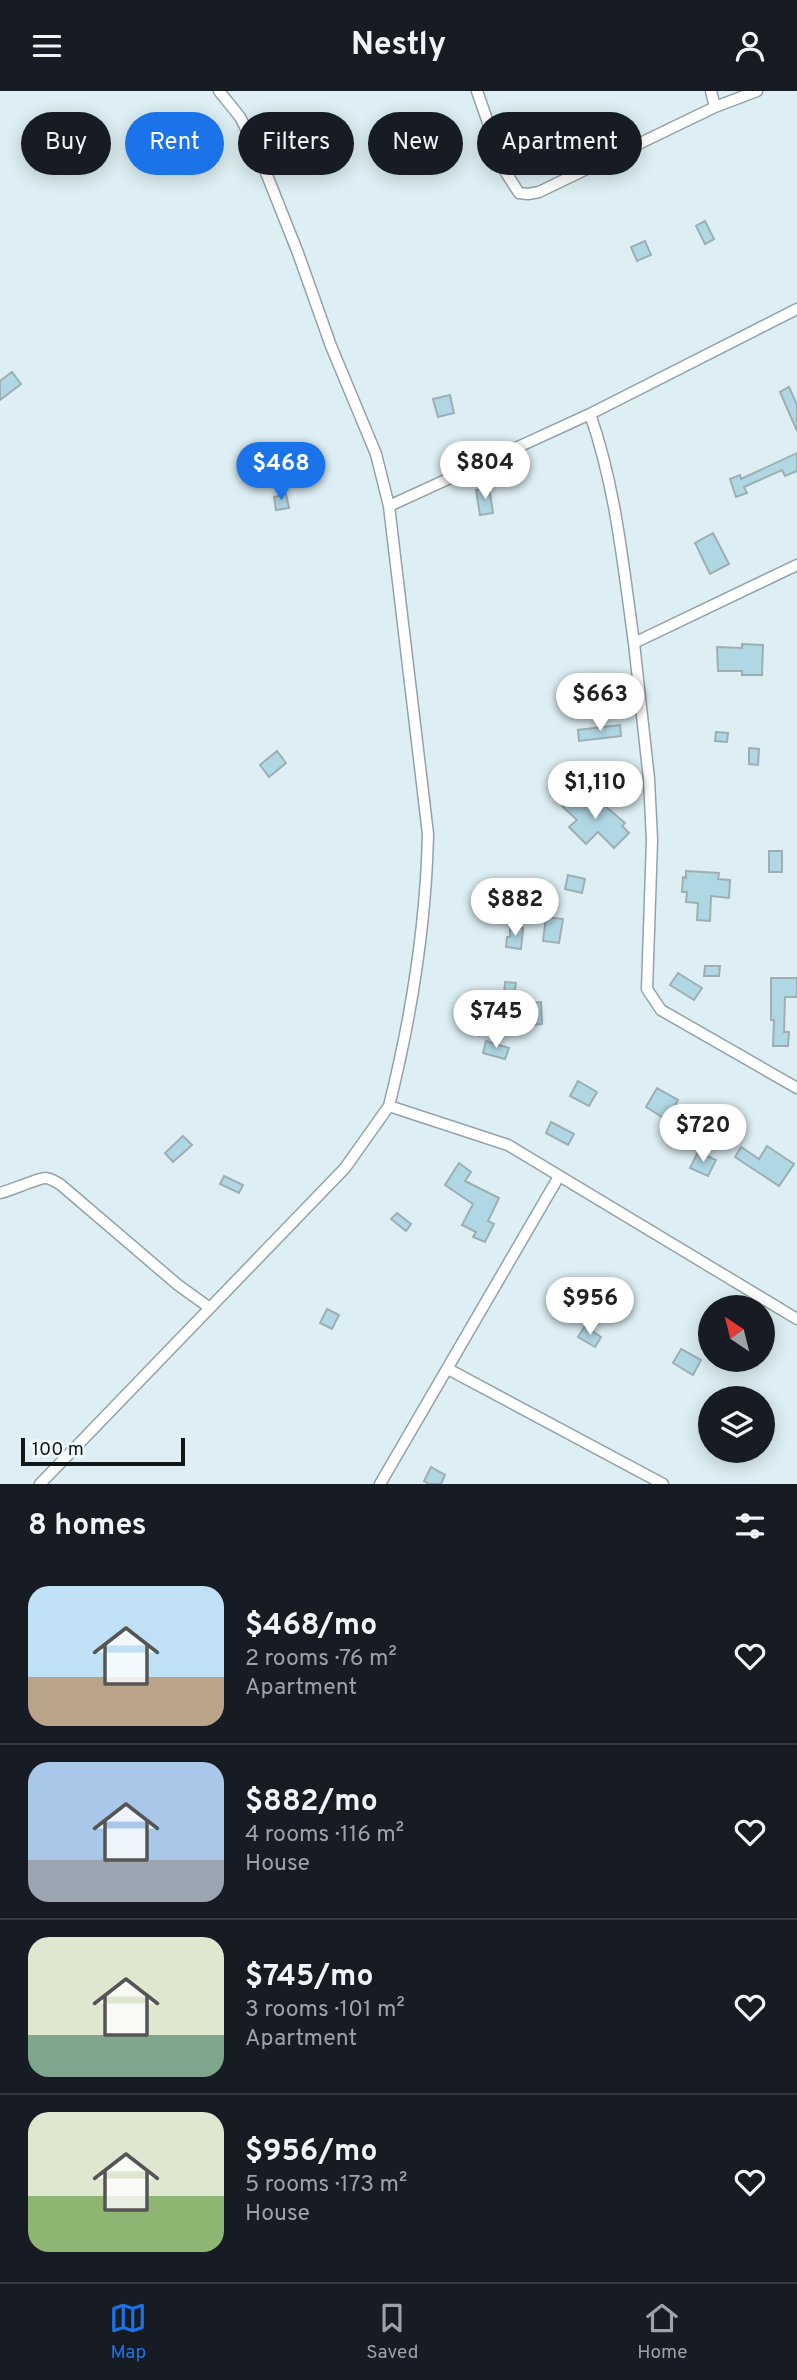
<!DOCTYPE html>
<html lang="en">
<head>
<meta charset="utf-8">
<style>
	body { margin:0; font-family:Overpass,sans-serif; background:#242831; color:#f1f3f6; height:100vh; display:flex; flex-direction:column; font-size:26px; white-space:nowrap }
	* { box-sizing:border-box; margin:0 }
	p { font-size:23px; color:#9ea1a6 }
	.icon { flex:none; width:38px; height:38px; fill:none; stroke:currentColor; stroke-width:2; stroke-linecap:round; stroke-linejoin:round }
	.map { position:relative; height:1393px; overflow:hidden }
	.sheet { display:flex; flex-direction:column; background:#171b24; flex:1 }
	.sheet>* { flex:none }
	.banner { position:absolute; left:21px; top:21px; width:756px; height:63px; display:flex; gap:14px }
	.needle { width:46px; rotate:325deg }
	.tools { position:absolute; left:698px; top:1204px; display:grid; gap:14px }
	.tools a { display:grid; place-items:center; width:77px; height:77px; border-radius:50%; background:#171b24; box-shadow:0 4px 18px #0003; font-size:35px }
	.scale { position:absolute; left:21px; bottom:18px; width:164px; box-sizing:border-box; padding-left:7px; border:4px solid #101719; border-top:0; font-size:19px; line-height:24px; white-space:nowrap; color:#101719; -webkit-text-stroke:5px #f0fbfe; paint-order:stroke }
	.price { position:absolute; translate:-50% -60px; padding:0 16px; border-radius:24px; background:#fff; color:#222; font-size:23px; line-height:46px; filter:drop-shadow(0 2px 4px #0008) }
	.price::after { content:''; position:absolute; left:50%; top:42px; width:21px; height:16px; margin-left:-10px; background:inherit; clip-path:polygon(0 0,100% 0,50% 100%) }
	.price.selected { background:#1a73e8; color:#fff }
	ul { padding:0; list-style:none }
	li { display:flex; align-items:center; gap:21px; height:175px; padding:0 28px }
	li+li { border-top:2px solid #363941 }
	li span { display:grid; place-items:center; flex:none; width:196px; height:140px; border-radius:21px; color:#555 }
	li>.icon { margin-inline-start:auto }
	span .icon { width:84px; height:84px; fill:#fffc; stroke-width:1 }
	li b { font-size:30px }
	h2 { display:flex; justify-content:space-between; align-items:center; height:84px; padding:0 28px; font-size:30px }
	.pill { padding:0 24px; border-radius:32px; background:#171b24; box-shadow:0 4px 18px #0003; font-size:24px; line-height:63px }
	.pill.selected { background:#1a73e8; color:#fff }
	header { display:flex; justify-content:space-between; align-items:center; height:91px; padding:0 28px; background:#171b24; font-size:32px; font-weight:700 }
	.menu { display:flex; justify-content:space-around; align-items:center; height:98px; border-top:2px solid #363941; background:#171b24; font-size:19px; color:#9ea1a6 }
	.menu a { display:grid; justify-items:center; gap:4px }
	.menu .selected { color:#1a73e8 }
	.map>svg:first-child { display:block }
	.building { fill:#afd7e4; stroke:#9eafb4; stroke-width:2 }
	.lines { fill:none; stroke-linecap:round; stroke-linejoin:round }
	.minor-casing { stroke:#92a3a8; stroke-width:13 }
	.minor { stroke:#fff; stroke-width:10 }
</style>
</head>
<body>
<header><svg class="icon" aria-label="menu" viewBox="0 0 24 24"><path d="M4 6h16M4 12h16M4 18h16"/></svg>Nestly<svg class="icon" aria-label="person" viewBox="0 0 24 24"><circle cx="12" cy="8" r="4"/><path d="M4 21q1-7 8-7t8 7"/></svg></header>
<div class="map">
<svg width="797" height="1393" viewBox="0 0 797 1393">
	<rect width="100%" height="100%" fill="#ddeff4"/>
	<!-- building -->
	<path class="building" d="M705,130L714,148L705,153L696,135Z
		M645,150L651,164L637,170L631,156Z
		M12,281L21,293L0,309V290Z
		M789,296L797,314V340L780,301Z
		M450,304L454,322L438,326L433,308Z
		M797,362V380L785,385L782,379L744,396L747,402L736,406L730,388L740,384L741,388Z
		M489,396L493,422L480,424L476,399Z
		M286,403L289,417L276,419L274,406Z
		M713,442L729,473L710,483L695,452Z
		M742,553L763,554L762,584H742V580H718L717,556L742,557Z
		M599,583L603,618L589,619L585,585Z
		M620,634L621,645L579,650L578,639Z
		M716,641L728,642L727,651L715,650Z
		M749,657L759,658L758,674L749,673Z
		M277,660L286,672L269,686L260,674Z
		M575,701L591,715L597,708L625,732L622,735L629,742L614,757L598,741L586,753L569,736L577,729L562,715Z
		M769,760H782V781H769Z
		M686,780L719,782L718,788L730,789L729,807L711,805L710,830L697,829L698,812L686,811L687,801H682L683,786L686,787Z
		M568,784L585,788L582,802L565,798Z
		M546,826L563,828L559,852L543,850Z
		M510,836L523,837L521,858L506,856L507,846H510Z
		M705,875H720L719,885H704Z
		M678,882L702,897L694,909L670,894Z
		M771,887H797V906H785L784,941H789L788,955H773L774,929H771Z
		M505,891L516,892L514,904L504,903Z
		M541,911L542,933L532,934V912Z
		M486,950L509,957L505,968L483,962Z
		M578,990L597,1001L589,1015L570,1005Z
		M657,997L678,1009L667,1029L646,1016Z
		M551,1031L574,1043L568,1054L546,1042Z
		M183,1045L192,1054L173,1071L165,1062Z
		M767,1055L794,1073L779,1095L735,1066L741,1056L759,1068Z
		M698,1061L716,1069L708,1085L690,1077Z
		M459,1072L471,1081L465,1090L499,1107L488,1130L494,1133L485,1151L473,1146L476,1141L462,1134L473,1113L445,1094Z
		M224,1085L243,1094L239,1102L220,1093Z
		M397,1122L411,1133L406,1140L391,1128Z
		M327,1218L339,1224L332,1238L320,1232Z
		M585,1235L601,1246L595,1256L578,1246Z
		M681,1258L701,1269L693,1284L673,1272Z
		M431,1376L445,1384L441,1393H429L424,1390Z"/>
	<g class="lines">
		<defs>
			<path id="minor" d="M219,0L240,26L257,59L298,162L331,255L376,363L389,415L428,743C426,834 411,927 389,1015L508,1054L797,1228
				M477,0L505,80L519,102L528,103L539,101L715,16L757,0
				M711,0L715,16
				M590,323C616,397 623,474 634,552
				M389,415L590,323L797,218
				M797,474L634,552L649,688L652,749L647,898L661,919L797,997
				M0,1102C9,1100 39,1087 45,1087C51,1087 56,1091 61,1094L178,1194L210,1217
				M448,1278L663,1393
				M40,1393L345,1077L389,1015
				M380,1393L558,1087"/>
		</defs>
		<!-- minor casing -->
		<use href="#minor" class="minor-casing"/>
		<!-- minor -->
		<use href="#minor" class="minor"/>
	</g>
</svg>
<div class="tools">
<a><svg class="needle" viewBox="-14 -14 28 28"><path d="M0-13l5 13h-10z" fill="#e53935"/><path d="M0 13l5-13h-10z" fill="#9ea1a6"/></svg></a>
<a><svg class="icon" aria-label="layers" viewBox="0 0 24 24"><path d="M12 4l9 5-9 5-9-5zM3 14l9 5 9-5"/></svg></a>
</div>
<div class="scale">100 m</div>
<b class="price" style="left:485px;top:410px">$804</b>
<b class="price selected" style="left:281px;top:411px">$468</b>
<b class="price" style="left:600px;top:642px">$663</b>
<b class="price" style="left:595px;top:730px">$1,110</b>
<b class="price" style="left:515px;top:847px">$882</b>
<b class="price" style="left:496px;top:959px">$745</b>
<b class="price" style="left:703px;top:1073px">$720</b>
<b class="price" style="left:590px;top:1246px">$956</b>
<div class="banner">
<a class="pill">Buy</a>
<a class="pill selected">Rent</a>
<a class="pill">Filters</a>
<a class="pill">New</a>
<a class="pill">Apartment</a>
</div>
</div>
<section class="sheet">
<h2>8 homes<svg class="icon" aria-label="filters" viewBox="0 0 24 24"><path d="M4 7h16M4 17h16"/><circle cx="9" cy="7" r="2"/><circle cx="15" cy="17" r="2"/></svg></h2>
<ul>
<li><span style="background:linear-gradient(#bfe0f5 65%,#b9a48a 0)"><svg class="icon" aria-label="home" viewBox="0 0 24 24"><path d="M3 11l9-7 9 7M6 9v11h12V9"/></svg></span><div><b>$468/mo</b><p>2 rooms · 76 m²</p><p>Apartment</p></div><svg class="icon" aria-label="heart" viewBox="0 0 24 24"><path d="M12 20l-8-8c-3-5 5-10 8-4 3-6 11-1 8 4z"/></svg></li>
<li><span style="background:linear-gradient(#a9c7e8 70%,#9aa5b1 0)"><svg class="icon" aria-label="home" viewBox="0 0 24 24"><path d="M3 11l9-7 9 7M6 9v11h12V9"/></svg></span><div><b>$882/mo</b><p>4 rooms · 116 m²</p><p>House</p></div><svg class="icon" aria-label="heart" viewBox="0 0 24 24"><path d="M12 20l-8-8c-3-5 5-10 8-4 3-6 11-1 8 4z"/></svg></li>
<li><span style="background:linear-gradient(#dfe7d0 70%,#7fa58c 0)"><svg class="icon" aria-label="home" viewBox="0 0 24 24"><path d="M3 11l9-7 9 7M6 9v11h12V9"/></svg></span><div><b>$745/mo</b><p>3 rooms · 101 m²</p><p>Apartment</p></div><svg class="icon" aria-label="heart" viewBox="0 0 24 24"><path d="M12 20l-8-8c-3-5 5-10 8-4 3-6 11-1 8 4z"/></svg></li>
<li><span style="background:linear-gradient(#dfe7d0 60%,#8fb573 0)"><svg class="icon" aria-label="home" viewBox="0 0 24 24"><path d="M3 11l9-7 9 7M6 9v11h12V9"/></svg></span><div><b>$956/mo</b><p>5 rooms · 173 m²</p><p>House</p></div><svg class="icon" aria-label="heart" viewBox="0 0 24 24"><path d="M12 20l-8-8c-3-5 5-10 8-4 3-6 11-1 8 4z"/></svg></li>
</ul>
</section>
<nav class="menu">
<a class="selected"><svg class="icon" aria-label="map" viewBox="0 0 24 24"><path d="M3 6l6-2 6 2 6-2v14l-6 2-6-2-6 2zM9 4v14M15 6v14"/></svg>Map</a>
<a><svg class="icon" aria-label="saved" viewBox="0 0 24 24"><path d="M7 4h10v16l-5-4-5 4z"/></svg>Saved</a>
<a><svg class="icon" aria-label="home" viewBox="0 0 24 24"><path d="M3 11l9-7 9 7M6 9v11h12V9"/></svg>Home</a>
</nav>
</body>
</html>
